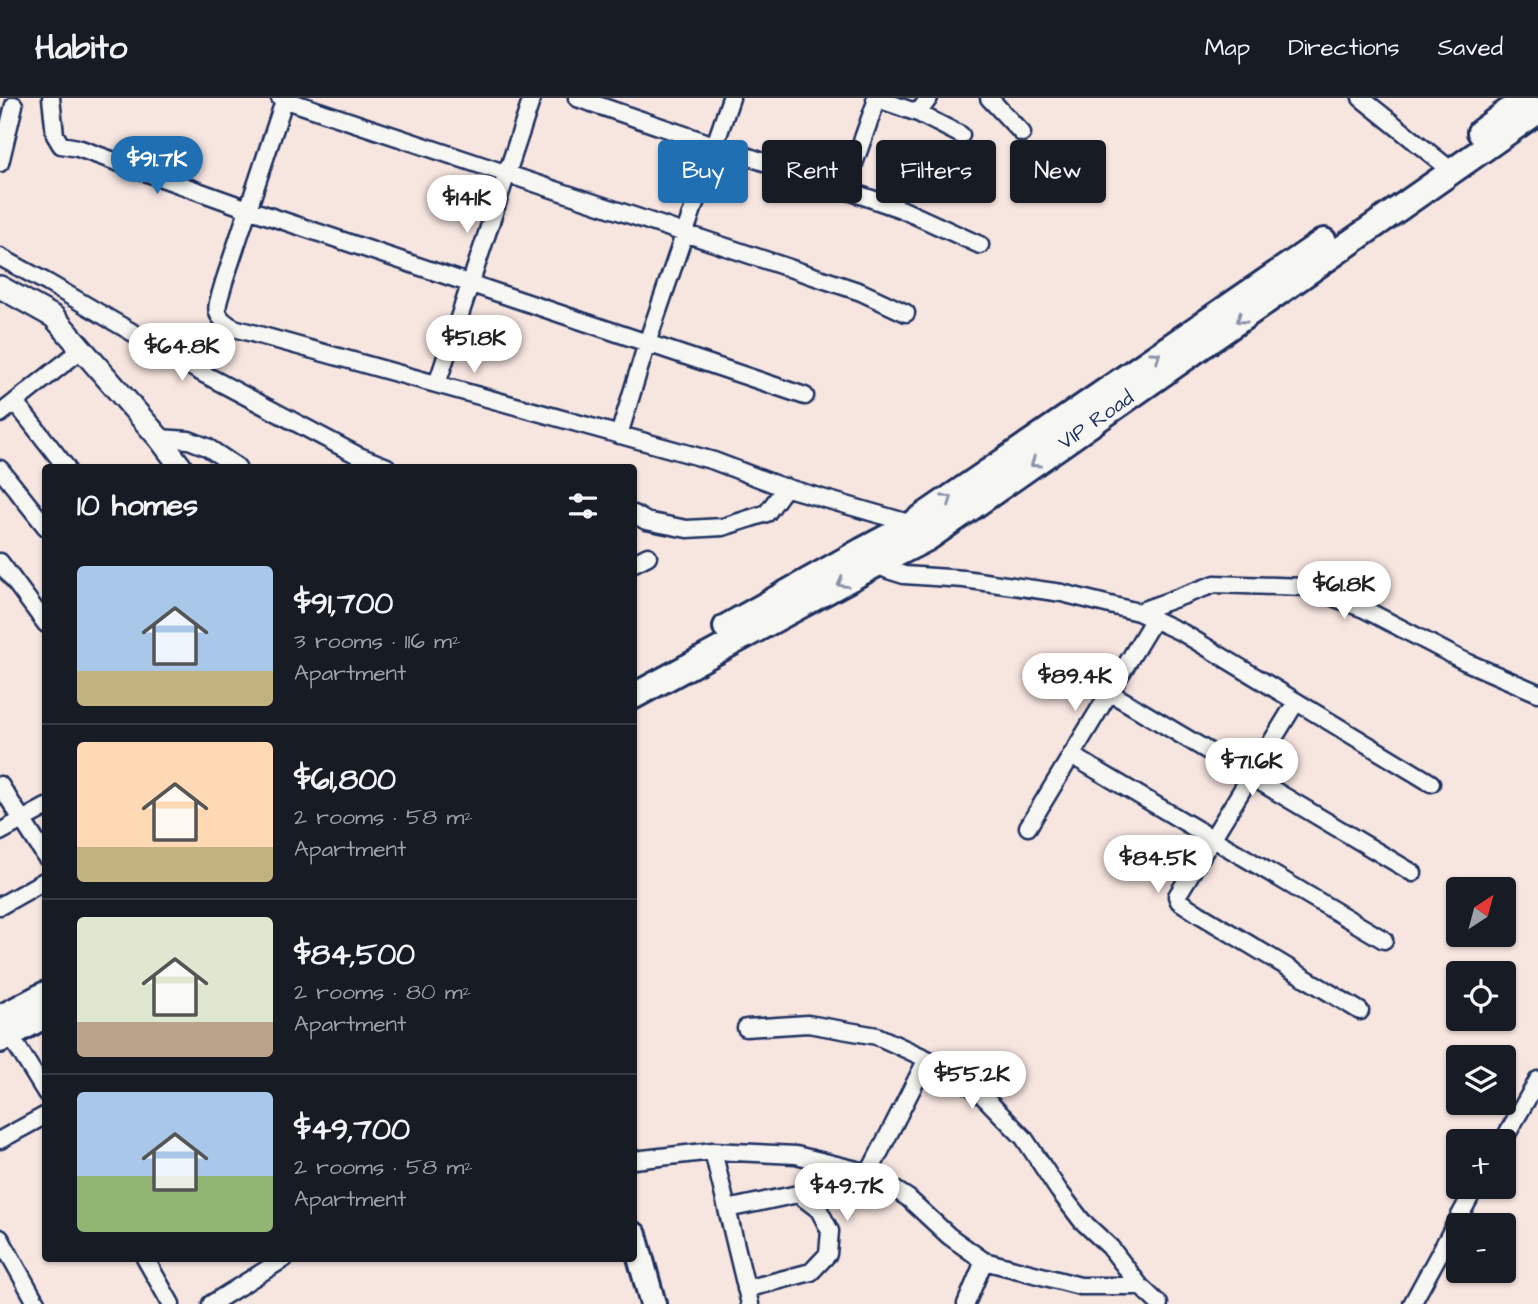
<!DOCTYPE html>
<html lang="en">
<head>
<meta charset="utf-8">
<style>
	body { margin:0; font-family:"Architects Daughter",sans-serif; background:#20242c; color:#f1f3f6; height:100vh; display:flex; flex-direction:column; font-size:26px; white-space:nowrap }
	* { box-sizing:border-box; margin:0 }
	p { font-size:23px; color:#9ea1a6 }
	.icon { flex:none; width:38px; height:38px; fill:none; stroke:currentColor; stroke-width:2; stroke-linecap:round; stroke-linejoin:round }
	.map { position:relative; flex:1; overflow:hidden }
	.sheet { position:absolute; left:42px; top:366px; width:595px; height:798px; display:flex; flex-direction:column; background:#171b24; border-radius:7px; box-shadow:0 2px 5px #0004 }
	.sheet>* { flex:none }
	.top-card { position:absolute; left:658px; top:42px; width:665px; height:63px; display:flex; gap:14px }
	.needle { width:46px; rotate:36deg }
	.controls { position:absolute; left:1446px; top:779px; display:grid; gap:14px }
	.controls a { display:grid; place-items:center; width:70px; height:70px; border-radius:7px; background:#171b24; box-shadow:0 2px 5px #0004; font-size:35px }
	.price { position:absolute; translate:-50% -60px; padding:0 16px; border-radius:24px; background:#fff; color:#222; font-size:23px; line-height:46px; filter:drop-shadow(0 2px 4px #0008) }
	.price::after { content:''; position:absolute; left:50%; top:42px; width:21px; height:16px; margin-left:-10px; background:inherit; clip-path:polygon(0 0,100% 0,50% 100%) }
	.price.active { background:#1f6fb2; color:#fff }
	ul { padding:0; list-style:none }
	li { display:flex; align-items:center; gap:21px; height:175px; padding:0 35px }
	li+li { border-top:2px solid #363941 }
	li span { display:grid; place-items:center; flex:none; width:196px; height:140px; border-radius:7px; color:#555 }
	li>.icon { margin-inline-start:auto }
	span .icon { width:84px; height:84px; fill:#fffc; stroke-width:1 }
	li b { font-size:30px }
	h2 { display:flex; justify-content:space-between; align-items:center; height:84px; padding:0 35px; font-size:30px }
	.pill { padding:0 24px; border-radius:7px; background:#171b24; box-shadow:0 2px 5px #0004; font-size:24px; line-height:63px }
	.pill.active { background:#1f6fb2; color:#fff }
	header { display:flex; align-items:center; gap:42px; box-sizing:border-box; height:98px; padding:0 35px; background:#171b24; border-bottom:2px solid #363941 }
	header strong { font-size:33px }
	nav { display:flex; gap:38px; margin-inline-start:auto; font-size:24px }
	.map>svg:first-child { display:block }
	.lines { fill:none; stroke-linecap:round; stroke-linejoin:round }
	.minor-casing { stroke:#1b2f5e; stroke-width:21 }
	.secondary-casing { stroke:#1b2f5e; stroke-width:26 }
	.primary-casing { stroke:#1b2f5e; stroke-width:30 }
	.minor { stroke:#f6f6f2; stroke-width:16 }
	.secondary { stroke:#f6f6f2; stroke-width:21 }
	.primary { stroke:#f6f6f2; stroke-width:24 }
	.oneway { stroke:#8892a8 }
	.labels { text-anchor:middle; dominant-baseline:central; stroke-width:5; stroke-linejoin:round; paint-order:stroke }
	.street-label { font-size:21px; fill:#1b2f5e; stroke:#f6f6f2 }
</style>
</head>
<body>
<header>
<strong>Habito</strong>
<nav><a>Map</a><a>Directions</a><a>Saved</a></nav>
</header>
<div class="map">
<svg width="1538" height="1206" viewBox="0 0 1538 1206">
	<rect width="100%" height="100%" fill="#f7e5e0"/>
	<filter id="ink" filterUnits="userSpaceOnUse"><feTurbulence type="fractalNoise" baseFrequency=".0143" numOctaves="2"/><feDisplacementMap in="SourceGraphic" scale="14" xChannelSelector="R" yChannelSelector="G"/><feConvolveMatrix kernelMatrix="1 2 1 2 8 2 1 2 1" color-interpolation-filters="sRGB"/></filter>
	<g filter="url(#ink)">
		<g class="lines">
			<defs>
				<path id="minor" d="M51,0L55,37L61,47L78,50L248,111L805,298
					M280,0L861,194L906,215
					M285,0L224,184C218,208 209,216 234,230L714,363L777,387L912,426
					M577,0L901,111L980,147
					M875,0L918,15L961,37
					M989,0L1022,35
					M1361,0L1452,73
					M918,15L929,0
					M0,65L14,7
					M845,91L877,1
					M0,159L48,185L200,274L359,358L387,369
					M437,286L532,0
					M15,304L66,369
					M0,316L82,251
					M619,337L647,245L731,0
					M159,340L189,342L207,349L237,369
					M0,371L46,429
					M634,416L646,423L687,431L723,429L767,415L786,389
					M0,464L46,526
					M634,465L648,458
					M873,465L888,472L904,477L964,481L1062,495L1138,514L1183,535L1431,685
					M1138,514L1215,486L1306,489L1364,511L1464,563L1538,595
					M1109,594L1413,775
					M1296,604L1177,798L1179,803L1199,816L1360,913
					M1071,657L1384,842
					M0,687L46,759
					M1028,729L1154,521
					M0,734L46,709
					M0,808L46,782
					M746,930L808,926L877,938L927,961L978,993L1024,1040L1059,1093L1082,1123L1110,1149L1140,1188L1159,1206
					M10,937L46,995
					M0,1042L46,1017
					M1503,1043L1538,982
					M713,1053L750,1206
					M634,1062L713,1053L796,1057L869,1075L908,1100L949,1138L984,1163L1080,1188H1140
					M869,1075L927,961
					M727,1111L798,1096L819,1112L830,1133L828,1156L811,1174L746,1191
					M0,1140L37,1206
					M145,1160L171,1206
					M211,1206L285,1160
					M966,1206L984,1163
					M1412,1206L1476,1088"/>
				<path id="secondary" d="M0,189L54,219L159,340L181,369"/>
				<path id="primary" d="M1480,34L1526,0
					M726,529L863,452L912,426L1324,143
					M634,598L875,467L928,440L1538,13
					M0,920L46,896
					M0,942L46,917
					M634,1137L653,1206"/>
			</defs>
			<!-- minor casing -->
			<use href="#minor" class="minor-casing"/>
			<!-- secondary casing -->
			<use href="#secondary" class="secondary-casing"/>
			<!-- primary casing -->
			<use href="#primary" class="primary-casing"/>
			<!-- minor -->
			<use href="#minor" class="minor"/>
			<!-- secondary -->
			<use href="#secondary" class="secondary"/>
			<!-- primary -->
			<use href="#primary" class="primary"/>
		</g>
		<!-- one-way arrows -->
		<defs><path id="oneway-chevron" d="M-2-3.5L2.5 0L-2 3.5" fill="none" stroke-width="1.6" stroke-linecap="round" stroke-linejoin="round" transform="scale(1.75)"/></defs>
		<g class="oneway">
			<use href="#oneway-chevron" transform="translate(1241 221) rotate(145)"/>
			<use href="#oneway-chevron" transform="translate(1156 258) rotate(-35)"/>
			<use href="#oneway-chevron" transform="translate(1035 365) rotate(145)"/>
			<use href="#oneway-chevron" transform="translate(948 401) rotate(-35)"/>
			<use href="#oneway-chevron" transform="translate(842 485) rotate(151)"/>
		</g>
	</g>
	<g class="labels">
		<!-- street labels -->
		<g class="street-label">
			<text transform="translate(1096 322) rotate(-35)">VIP Road</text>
		</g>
	</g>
</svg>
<div class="controls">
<a><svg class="needle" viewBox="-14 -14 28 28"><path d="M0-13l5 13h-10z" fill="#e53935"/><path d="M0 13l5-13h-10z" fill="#9ea1a6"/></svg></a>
<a><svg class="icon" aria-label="locate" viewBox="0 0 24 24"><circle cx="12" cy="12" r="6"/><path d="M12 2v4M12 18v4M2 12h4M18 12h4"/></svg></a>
<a><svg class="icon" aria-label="layers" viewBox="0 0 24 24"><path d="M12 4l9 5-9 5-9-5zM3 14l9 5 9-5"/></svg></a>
<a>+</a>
<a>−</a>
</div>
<b class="price active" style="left:157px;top:98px">$91.7K</b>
<b class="price" style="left:467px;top:137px">$141K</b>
<b class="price" style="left:474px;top:277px">$51.8K</b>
<b class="price" style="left:182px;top:285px">$64.8K</b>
<b class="price" style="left:1344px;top:523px">$61.8K</b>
<b class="price" style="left:1075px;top:615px">$89.4K</b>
<b class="price" style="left:1252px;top:700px">$71.6K</b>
<b class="price" style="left:1158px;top:797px">$84.5K</b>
<b class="price" style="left:972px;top:1013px">$55.2K</b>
<b class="price" style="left:847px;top:1125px">$49.7K</b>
<div class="top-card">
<a class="pill active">Buy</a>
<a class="pill">Rent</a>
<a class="pill">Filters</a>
<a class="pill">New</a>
</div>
<section class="sheet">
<h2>10 homes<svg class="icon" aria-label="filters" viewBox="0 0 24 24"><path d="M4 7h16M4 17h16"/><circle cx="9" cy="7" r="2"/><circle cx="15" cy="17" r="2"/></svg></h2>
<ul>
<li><span style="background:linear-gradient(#a9c7e8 75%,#c2b280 0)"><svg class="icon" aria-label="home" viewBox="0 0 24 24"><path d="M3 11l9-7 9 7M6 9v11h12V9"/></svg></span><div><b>$91,700</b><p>3 rooms · 116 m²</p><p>Apartment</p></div></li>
<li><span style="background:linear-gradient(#ffd9b3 75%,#c2b280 0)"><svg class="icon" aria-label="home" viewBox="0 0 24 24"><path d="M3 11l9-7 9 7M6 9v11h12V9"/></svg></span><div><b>$61,800</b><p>2 rooms · 58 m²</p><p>Apartment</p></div></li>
<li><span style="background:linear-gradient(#dfe7d0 75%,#b9a48a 0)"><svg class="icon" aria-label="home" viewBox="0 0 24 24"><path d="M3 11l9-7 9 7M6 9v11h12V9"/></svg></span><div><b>$84,500</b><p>2 rooms · 80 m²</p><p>Apartment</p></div></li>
<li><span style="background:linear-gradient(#a9c7e8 60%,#8fb573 0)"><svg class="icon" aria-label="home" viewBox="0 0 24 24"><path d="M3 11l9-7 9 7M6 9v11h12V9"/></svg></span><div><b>$49,700</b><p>2 rooms · 58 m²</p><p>Apartment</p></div></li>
</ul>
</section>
</div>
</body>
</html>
